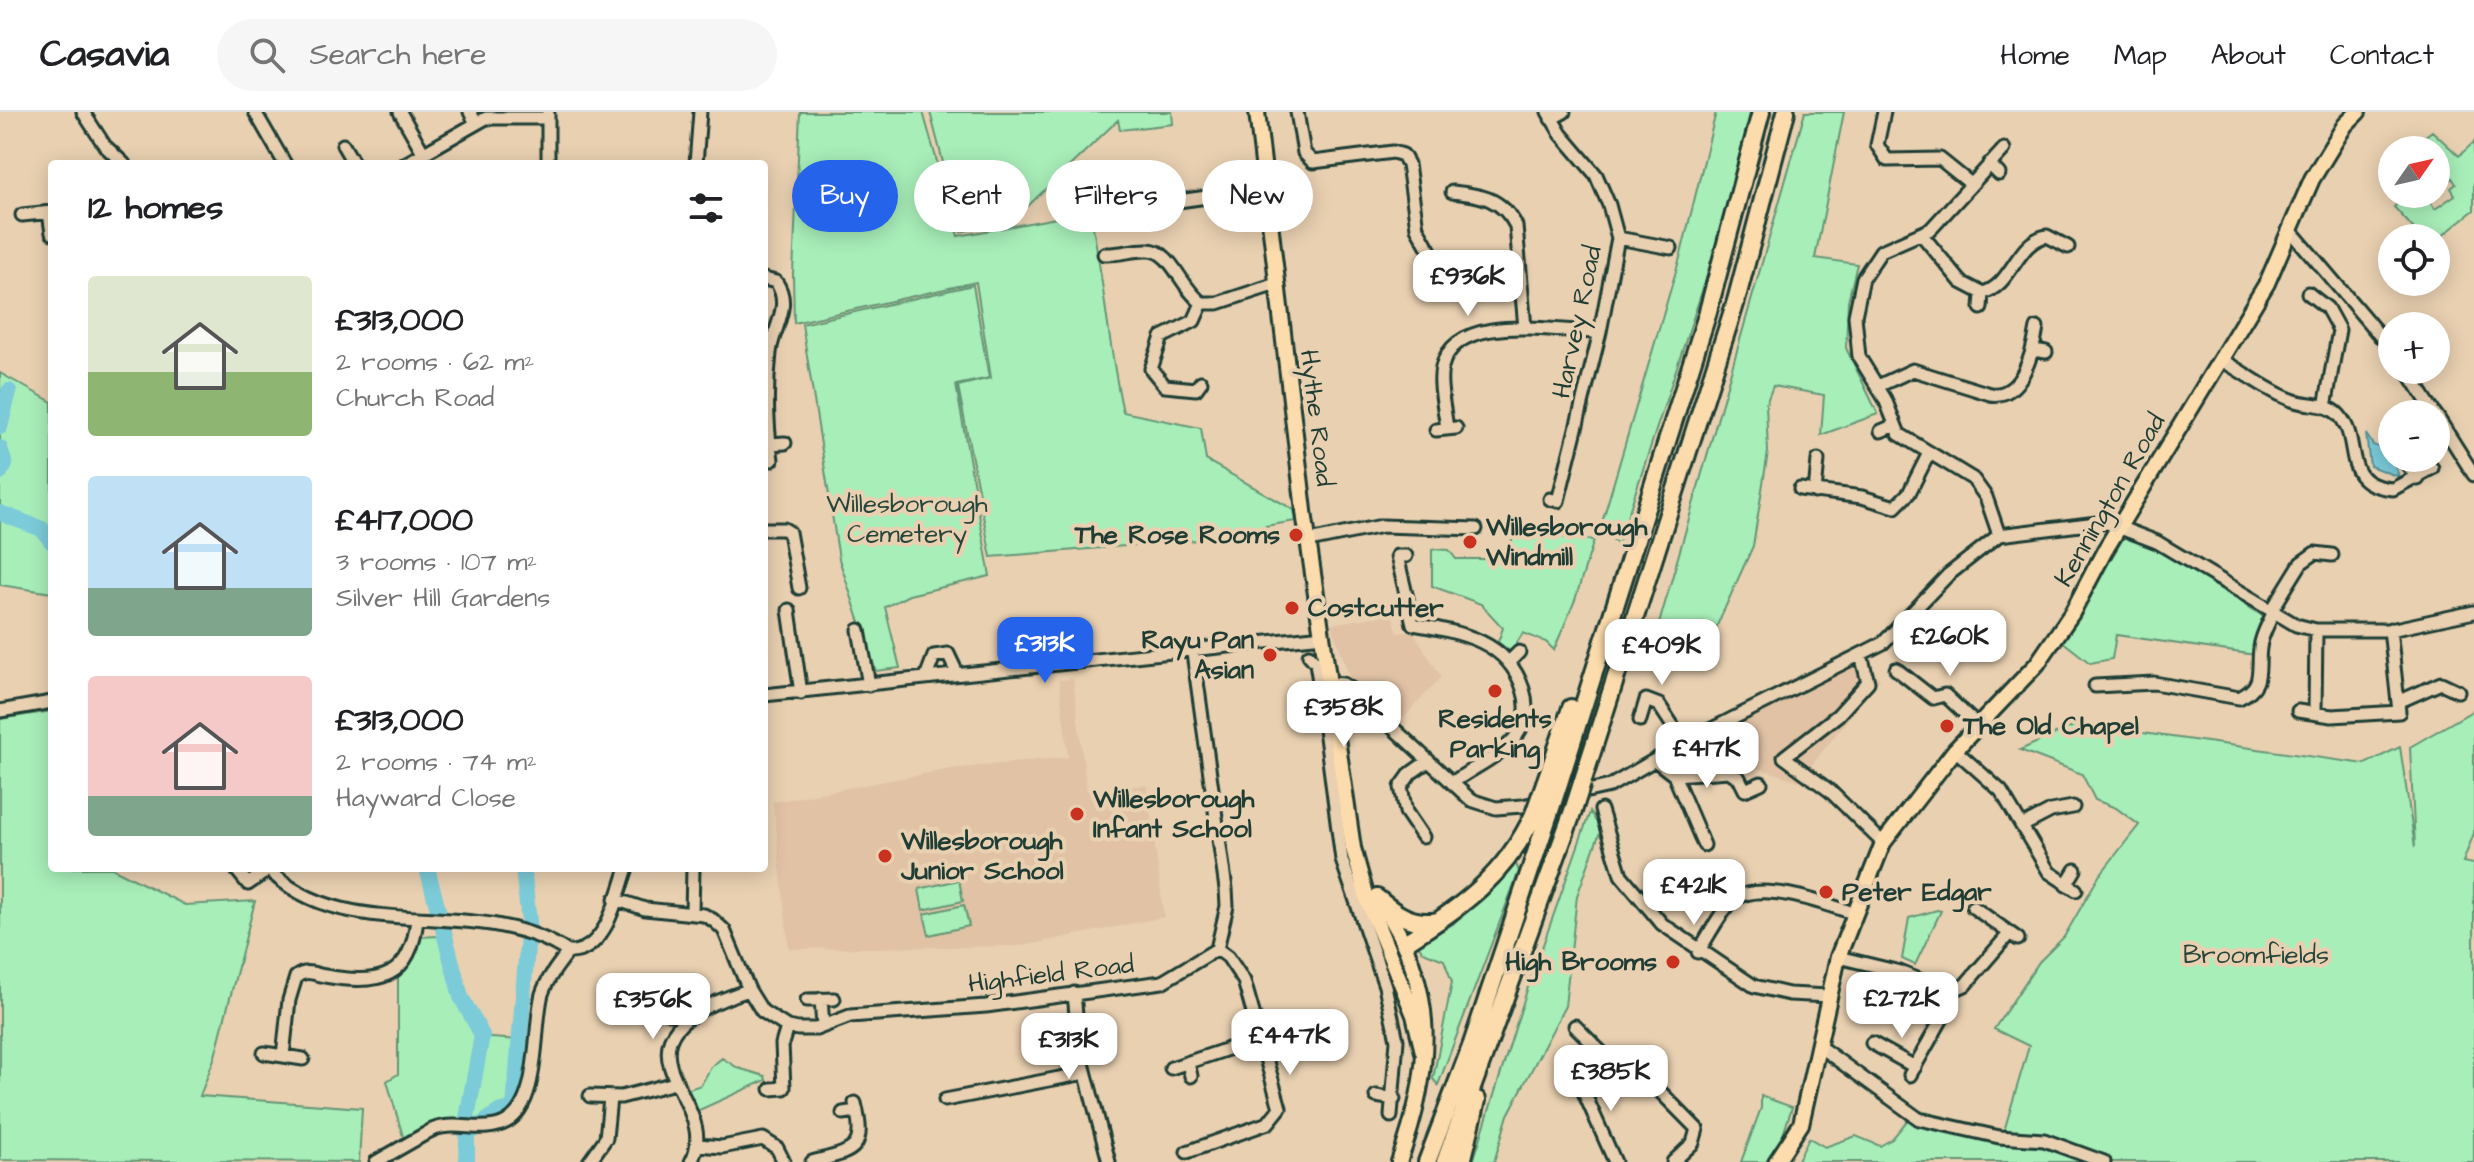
<!DOCTYPE html>
<html lang="en">
<head>
<meta charset="utf-8">
<style>
	body { margin:0; font-family:"Architects Daughter",sans-serif; background:#f6f6f6; color:#202124; height:100vh; display:flex; flex-direction:column; font-size:30px; white-space:nowrap }
	* { box-sizing:border-box; margin:0 }
	p { font-size:26px; color:#757577 }
	.icon { flex:none; width:44px; height:44px; fill:none; stroke:currentColor; stroke-width:2; stroke-linecap:round; stroke-linejoin:round }
	.map { position:relative; flex:1; overflow:hidden }
	.panel { position:absolute; left:48px; top:48px; width:720px; height:712px; display:flex; flex-direction:column; background:#fff; border-radius:8px; box-shadow:0 4px 20px #0003 }
	.panel>* { flex:none }
	.guide { position:absolute; left:792px; top:48px; width:760px; height:72px; display:flex; gap:16px }
	.needle { width:52px; rotate:56deg }
	.tools { position:absolute; left:2378px; top:24px; display:grid; gap:16px }
	.tools a { display:grid; place-items:center; width:72px; height:72px; border-radius:50%; background:#fff; box-shadow:0 4px 20px #0003; font-size:40px }
	.price { position:absolute; translate:-50% -68px; padding:0 18px; border-radius:16px; background:#fff; color:#222; font-size:26px; line-height:52px; filter:drop-shadow(0 2px 4px #0008) }
	.price::after { content:''; position:absolute; left:50%; top:48px; width:24px; height:18px; margin-left:-12px; background:inherit; clip-path:polygon(0 0,100% 0,50% 100%) }
	.price.on { background:#2563eb; color:#fff }
	ul { padding:0; list-style:none }
	li { display:flex; align-items:center; gap:24px; height:200px; padding:0 40px }
	li span { display:grid; place-items:center; flex:none; width:224px; height:160px; border-radius:8px; color:#555 }
	li>.icon { margin-inline-start:auto }
	span .icon { width:96px; height:96px; fill:#fffc; stroke-width:1 }
	li b { font-size:34px }
	h2 { display:flex; justify-content:space-between; align-items:center; height:96px; padding:0 40px; font-size:34px }
	.chip { padding:0 28px; border-radius:36px; background:#fff; box-shadow:0 4px 20px #0003; font-size:28px; line-height:72px }
	.chip.on { background:#2563eb; color:#fff }
	header { display:flex; align-items:center; gap:48px; box-sizing:border-box; height:112px; padding:0 40px; background:#fff; border-bottom:2px solid #e0e0e0 }
	header strong { font-size:38px }
	nav { display:flex; gap:44px; margin-inline-start:auto; font-size:28px }
	.search { width:560px; height:72px; background:#f6f6f6; display:flex; align-items:center; gap:20px; box-sizing:border-box; padding:0 28px; border-radius:44px; color:#757577; font-size:30px }
	.map>svg:first-child { display:block }
	.built { fill:#e1c2a5 }
	.green { fill:#a8eeb9; stroke:#649676; stroke-width:2 }
	.water { fill:#7ccbd9; stroke:#579297; stroke-width:2 }
	.lines { fill:none; stroke-linecap:round; stroke-linejoin:round }
	.river { stroke:#7ccbd9; stroke-width:16 }
	.minor-casing { stroke:#1f3d34; stroke-width:17 }
	.major-casing { stroke:#1f3d34; stroke-width:20 }
	.highway-casing { stroke:#1f3d34; stroke-width:22 }
	.minor { stroke:#e9d0b1; stroke-width:11 }
	.major { stroke:#fcdcac; stroke-width:14 }
	.highway { stroke:#fcdcac; stroke-width:16 }
	.highway-bridge-casing { stroke:#1f3d34; stroke-width:22; stroke-linecap:butt }
	.highway-bridge { stroke:#fcdcac; stroke-width:16 }
	.poi-dot { fill:#c8321e; stroke:#e9d0b1; stroke-width:3 }
	.labels { text-anchor:middle; dominant-baseline:central; stroke-width:8; stroke-linejoin:round; paint-order:stroke }
	.street-label { font-size:26px; fill:#1f3d34; stroke:#e9d0b1 }
	.park-label { font-size:26px; fill:#26463b; stroke:#e9d0b1 }
	.poi-label { font-size:26px; font-weight:bold; fill:#1f3d34; stroke:#e9d0b1; text-anchor:start }
</style>
</head>
<body>
<header>
<strong>Casavia</strong>
<div class="search"><svg class="icon" aria-label="search" viewBox="0 0 24 24"><circle cx="10" cy="10" r="6"/><path d="M15 15l6 6"/></svg>Search here</div>
<nav><a>Home</a><a>Map</a><a>About</a><a>Contact</a></nav>
</header>
<div class="map">
<svg width="2474" height="1050" viewBox="0 0 2474 1050">
	<rect width="100%" height="100%" fill="#e9d0b1"/>
	<filter id="ink" filterUnits="userSpaceOnUse"><feTurbulence type="fractalNoise" baseFrequency=".0125" numOctaves="2"/><feDisplacementMap in="SourceGraphic" scale="16" xChannelSelector="R" yChannelSelector="G"/><feConvolveMatrix kernelMatrix="1 2 1 2 8 2 1 2 1" color-interpolation-filters="sRGB"/></filter>
	<g filter="url(#ink)">
		<!-- built -->
		<path class="built" d="M1392,502L1398,521L1413,519L1441,565L1403,606L1350,566L1331,512Z
			M1857,550L1870,556L1880,567L1799,669L1748,653L1682,654L1699,632L1756,598Z
			M1073,567L1087,679L1147,673L1164,805L1022,834L789,837L773,690L951,657L1068,645L1059,568Z"/>
		<!-- green -->
		<path class="green" d="M800,0H923L958,124L1090,100C1104,167 1108,234 1123,300L1201,316L1206,348L1294,398L1296,409L1265,414L1258,423L991,445L958,274L991,266L976,170L794,211L793,162Z
			M930,0H1172L1173,12L1120,18L1118,8L1029,93L1005,108L961,120Z
			M1716,0H1751L1709,158L1618,433L1601,414L1681,142Z
			M1805,0H1844L1815,146L1857,152L1848,189L1846,236L1878,302L1821,323L1824,283L1773,274L1766,292L1768,340L1753,434L1715,518L1651,540Z
			M2432,19L2459,44L2474,30V98L2436,129L2422,126L2394,95L2405,82H2429L2426,85L2435,97L2455,83L2451,76L2456,72L2452,66L2436,77V38H2407Z
			M973,173L989,266L956,273L990,464L909,483L885,495L900,556L876,559L839,447L802,212Z
			M0,261L52,290V481L0,473Z
			M1512,420L1594,428L1575,488L1554,538L1546,530L1523,521L1511,540L1498,530L1503,516L1481,492L1432,474V437L1449,438L1456,447H1512Z
			M2133,422L2263,504L2256,525V543L2116,523L2112,547L2090,551L2062,529L2124,425Z
			M2474,598V721L2463,750L2474,752V1050H1797L1809,1026L1825,1035L1856,1024L1880,1034L1892,1027L1916,998L2004,1019L2029,934L1994,917L2039,850L2064,825L2099,764L2139,713L2116,696L2095,688L2082,662L2020,638L2078,612L2365,652L2400,635L2415,735L2410,635Z
			M52,599V756H112L185,793L255,789L215,944L200,984L362,996L359,1050L0,1048V607Z
			M1590,700L1601,717L1577,784L1565,894L1508,1003L1494,1050H1473L1527,878Z
			M1515,750L1519,759L1438,973L1433,967L1452,870L1444,848L1423,840L1418,833L1453,812Z
			M959,768L963,789L923,798L919,777Z
			M964,793L969,814L929,823L924,802Z
			M1937,798L1941,799L1915,853L1902,847L1909,806Z
			M438,824L455,884L478,925L532,929L520,978L503,1009L461,1008L439,1014L435,1011L404,1028L387,969L398,962V861L416,840L419,825Z
			M722,946L738,956L765,964L766,968L697,999L686,978L701,973L711,955Z
			M1761,984L1792,995L1779,1035L1768,1050H1741L1761,996Z"/>
		<!-- water -->
		<path class="water" d="M2366,322L2373,333L2391,340L2399,365L2370,354Z"/>
		<g class="lines">
			<!-- river -->
			<path class="river" d="M0,315L9,279
				M0,336L5,353L0,360
				M0,401L42,417L52,430
				M427,756L461,885L482,923L467,1006V1050
				M471,1020L499,1000L514,996L529,810L523,756"/>
			<defs>
				<path id="minor" d="M83,0L105,34L124,52
					M255,0L285,52
					M400,0L424,42
					M470,0L476,11
					M1297,0L1304,41L1313,50L1393,40L1403,43L1408,52L1417,116L1438,153L1426,160
					M1548,0L1561,22L1596,63L1609,93L1618,126L1600,220L1558,389L1550,387
					M1884,0L1877,33L1887,48L1940,47L1971,72
					M548,1V52
					M1551,7L1564,0
					M343,33L354,52
					M405,52L486,6H548
					M696,52L700,0
					M1989,52L1999,62
					M1452,80C1481,83 1502,86 1516,114L1525,216
					M1150,93L1264,77
					M49,101L52,121
					M22,103L52,100
					M2291,119L2392,238
					M1922,123L1961,170L1982,181C2012,175 2016,129 2047,124L2068,135
					M1618,126L1671,136
					M1104,142C1120,143 1134,137 1149,138C1172,139 1180,175 1202,191H1218L1276,172
					M764,167L776,170C793,194 772,217 770,241C766,276 767,314 772,348
					M2308,181L2327,196L2339,218L2325,295
					M1981,196L1982,181
					M2034,238L2046,240
					M2221,248C2244,260 2267,279 2292,288C2307,294 2327,290 2339,303C2363,330 2338,373 2393,377L2432,356
					M2407,258L2435,302
					M1201,270L1196,277L1165,274L1151,257L1162,225L1194,209L1202,191
					M1878,274L1913,258L1990,282C2022,287 2033,240 2037,216
					M2436,303L2474,363
					M1447,317C1445,298 1438,273 1442,255C1456,197 1559,221 1600,220
					M1436,318L1456,316
					M1881,319L1895,313
					M770,332L785,331
					M2407,352L2418,367
					M1800,377L1862,385L1895,395L1909,381L1929,341
					M1815,380L1818,348
					M764,417H784L789,420L799,476
					M1999,423L1986,385L1973,367L1899,322L1885,287L1859,245L1855,204L1863,166L1881,139L1931,117L2004,37
					M1309,429L1382,414L1476,417
					M1406,444H1397L1413,512C1458,520 1507,527 1523,577C1528,592 1527,609 1517,623C1503,643 1472,656 1452,671
					M789,498L801,581
					M2272,498L2301,451L2315,441L2332,443
					M859,518L869,573
					M1309,543L1316,551L1318,563L1342,748L1385,874L1397,928L1391,1004
					M1861,543L1868,570L1838,603L1784,645L1830,679L1883,731
					M1509,550L1519,540
					M1896,557L1933,586L1945,583L1978,614
					M926,565L934,544L948,542L957,561
					M1331,571L1343,572L1351,577L1471,688L1496,696L1522,694L1610,674L1684,631L1883,531L1948,463L1999,423L2105,410L2157,430L2296,513L2316,518H2390L2474,500
					M2095,574L2154,571L2239,586C2265,574 2257,559 2260,536C2261,523 2269,511 2274,499
					M764,583L1323,524
					M2398,590L2441,571L2458,579
					M0,599L52,590
					M2298,599L2332,604L2399,600L2390,517
					M2315,600L2316,518
					M1640,608L1646,588L1659,593L1684,631
					M1955,638L2001,679L2049,760L2076,778
					M1656,649L1674,663L1729,659L1739,666L1745,678L1761,671
					M1674,663L1704,733
					M1601,698L1621,763L1662,812L1754,874L1789,882L1829,884
					M2022,714L2051,699L2073,695
					M1423,725L1406,700L1401,675L1411,661L1428,649
					M235,756L248,772L268,758
					M267,756C347,838 479,779 568,840
					M2066,773L2075,758
					M615,787L645,797L704,803L713,808L724,818L749,878L762,899L787,915L798,917H816L850,904L986,894L1162,870L1217,837L1227,794L1226,777L1193,541
					M1973,795L2018,827
					M692,801L693,756
					M1698,840C1709,824 1720,799 1735,787C1761,768 1826,792 1853,801
					M1838,845L1900,860L1949,880V894L1910,963
					M1949,880L1965,873L2009,822
					M1074,881L1079,936L1109,1050
					M633,885L686,908
					M821,887L823,914
					M807,888L834,887
					M1575,914L1609,948
					M1872,931L1915,955
					M1820,935L1919,1007L1999,1025L2044,1028L2104,1050
					M264,941L303,947
					M283,944L289,888L296,865C306,857 313,862 325,864C380,874 412,866 417,806
					M1188,951L1191,964
					M1171,956L1261,926
					M771,977L784,976L782,932L787,915
					M590,984L621,985L675,971
					M1376,984L1394,987
					M945,988L1085,961
					M843,1001L857,999
					M428,1020C453,1006 482,1023 506,1010C541,991 533,915 542,882C547,867 558,853 568,840C606,842 617,784 627,756
					M698,1033L722,1035L763,1027L777,1036L784,1050
					M1187,1040L1268,1011L1280,996L1244,869L1228,845L1217,837
					M376,1050L425,1022
					M589,1050L606,1026L610,986
					M691,1050C726,986 586,930 749,878
					M812,1050C854,1039 867,1039 855,991
					M1615,1050L1582,976L1600,950L1619,945L1635,954L1697,1017L1693,1031L1673,1050"/>
				<path id="major" d="M1257,0L1305,407L1353,736L1368,790L1414,903L1423,940
					M1381,792C1439,877 1433,956 1399,1050
					M1776,1050L1801,1012L1838,845L1883,731L1955,638L2037,552L2072,501L2105,438L2267,171L2312,67L2345,13L2358,0"/>
				<path id="highway" d="M1545,671L1571,596
					M1559,671L1707,203L1761,0
					M1582,671L1736,189L1786,0
					M1377,786C1396,802 1412,814 1438,809
					M1406,830C1462,795 1506,763 1534,702
					M1427,1050L1472,932L1549,702
					M1445,1050L1573,699
					M1462,1050L1477,988"/>
			</defs>
			<!-- minor casing -->
			<use href="#minor" class="minor-casing"/>
			<!-- major casing -->
			<use href="#major" class="major-casing"/>
			<!-- highway casing -->
			<use href="#highway" class="highway-casing"/>
			<!-- minor -->
			<use href="#minor" class="minor"/>
			<!-- major -->
			<use href="#major" class="major"/>
			<!-- highway -->
			<use href="#highway" class="highway"/>
			<defs>
				<path id="highway-bridge" d="M1573,699L1582,671
					M1534,702L1545,671
					M1549,702L1559,671"/>
			</defs>
			<!-- highway-bridge casing -->
			<use href="#highway-bridge" class="highway-bridge-casing"/>
			<!-- highway-bridge -->
			<use href="#highway-bridge" class="highway-bridge"/>
		</g>
	</g>
	<!-- markers -->
	<g class="poi-dot">
		<circle cx="1296" cy="423" r="8"/>
		<circle cx="1470" cy="430" r="8"/>
		<circle cx="1292" cy="496" r="8"/>
		<circle cx="1270" cy="543" r="8"/>
		<circle cx="1495" cy="579" r="8"/>
		<circle cx="1947" cy="614" r="8"/>
		<circle cx="1077" cy="702" r="8"/>
		<circle cx="885" cy="744" r="8"/>
		<circle cx="1826" cy="780" r="8"/>
		<circle cx="1673" cy="850" r="8"/>
	</g>
	<g class="labels">
		<!-- street labels -->
		<g class="street-label">
			<text transform="translate(1577 210) rotate(-78)">Harvey Road</text>
			<text transform="translate(1317 306) rotate(83)">Hythe Road</text>
			<text transform="translate(2110 388) rotate(-60)">Kennington Road</text>
			<text transform="translate(1051 862) rotate(-7)">Highfield Road</text>
		</g>
		<!-- park labels -->
		<g class="park-label">
			<text x="907" y="392">Willesborough<tspan x="907" dy="30">Cemetery</tspan></text>
			<text x="2256" y="843">Broomfields</text>
		</g>
		<!-- poi labels -->
		<g class="poi-label">
			<text x="1486" y="415">Willesborough<tspan x="1486" dy="30">Windmill</tspan></text>
			<text x="1280" y="423" text-anchor="end">The Rose Rooms</text>
			<text x="1308" y="496">Costcutter</text>
			<text x="1254" y="528" text-anchor="end">Rayu Pan<tspan x="1254" dy="30">Asian</tspan></text>
			<text x="1495" y="607" text-anchor="middle">Residents<tspan x="1495" dy="30">Parking</tspan></text>
			<text x="1963" y="614">The Old Chapel</text>
			<text x="1093" y="687">Willesborough<tspan x="1093" dy="30">Infant School</tspan></text>
			<text x="901" y="729">Willesborough<tspan x="901" dy="30">Junior School</tspan></text>
			<text x="1842" y="780">Peter Edgar</text>
			<text x="1657" y="850" text-anchor="end">High Brooms</text>
		</g>
	</g>
</svg>
<div class="tools">
<a><svg class="needle" viewBox="-14 -14 28 28"><path d="M0-13l5 13h-10z" fill="#e53935"/><path d="M0 13l5-13h-10z" fill="#757577"/></svg></a>
<a><svg class="icon" aria-label="locate" viewBox="0 0 24 24"><circle cx="12" cy="12" r="6"/><path d="M12 2v4M12 18v4M2 12h4M18 12h4"/></svg></a>
<a>+</a>
<a>−</a>
</div>
<b class="price" style="left:1468px;top:206px">£936K</b>
<b class="price" style="left:1950px;top:566px">£260K</b>
<b class="price on" style="left:1045px;top:573px">£313K</b>
<b class="price" style="left:1662px;top:575px">£409K</b>
<b class="price" style="left:1344px;top:637px">£358K</b>
<b class="price" style="left:1707px;top:678px">£417K</b>
<b class="price" style="left:1694px;top:815px">£421K</b>
<b class="price" style="left:1902px;top:928px">£272K</b>
<b class="price" style="left:653px;top:929px">£356K</b>
<b class="price" style="left:1290px;top:965px">£447K</b>
<b class="price" style="left:1069px;top:969px">£313K</b>
<b class="price" style="left:1611px;top:1001px">£385K</b>
<div class="guide">
<a class="chip on">Buy</a>
<a class="chip">Rent</a>
<a class="chip">Filters</a>
<a class="chip">New</a>
</div>
<section class="panel">
<h2>12 homes<svg class="icon" aria-label="filters" viewBox="0 0 24 24"><path d="M4 7h16M4 17h16"/><circle cx="9" cy="7" r="2"/><circle cx="15" cy="17" r="2"/></svg></h2>
<ul>
<li><span style="background:linear-gradient(#dfe7d0 60%,#8fb573 0)"><svg class="icon" aria-label="home" viewBox="0 0 24 24"><path d="M3 11l9-7 9 7M6 9v11h12V9"/></svg></span><div><b>£313,000</b><p>2 rooms · 62 m²</p><p>Church Road</p></div></li>
<li><span style="background:linear-gradient(#bfe0f5 70%,#7fa58c 0)"><svg class="icon" aria-label="home" viewBox="0 0 24 24"><path d="M3 11l9-7 9 7M6 9v11h12V9"/></svg></span><div><b>£417,000</b><p>3 rooms · 107 m²</p><p>Silver Hill Gardens</p></div></li>
<li><span style="background:linear-gradient(#f6c9c9 75%,#7fa58c 0)"><svg class="icon" aria-label="home" viewBox="0 0 24 24"><path d="M3 11l9-7 9 7M6 9v11h12V9"/></svg></span><div><b>£313,000</b><p>2 rooms · 74 m²</p><p>Hayward Close</p></div></li>
</ul>
</section>
</div>
</body>
</html>
